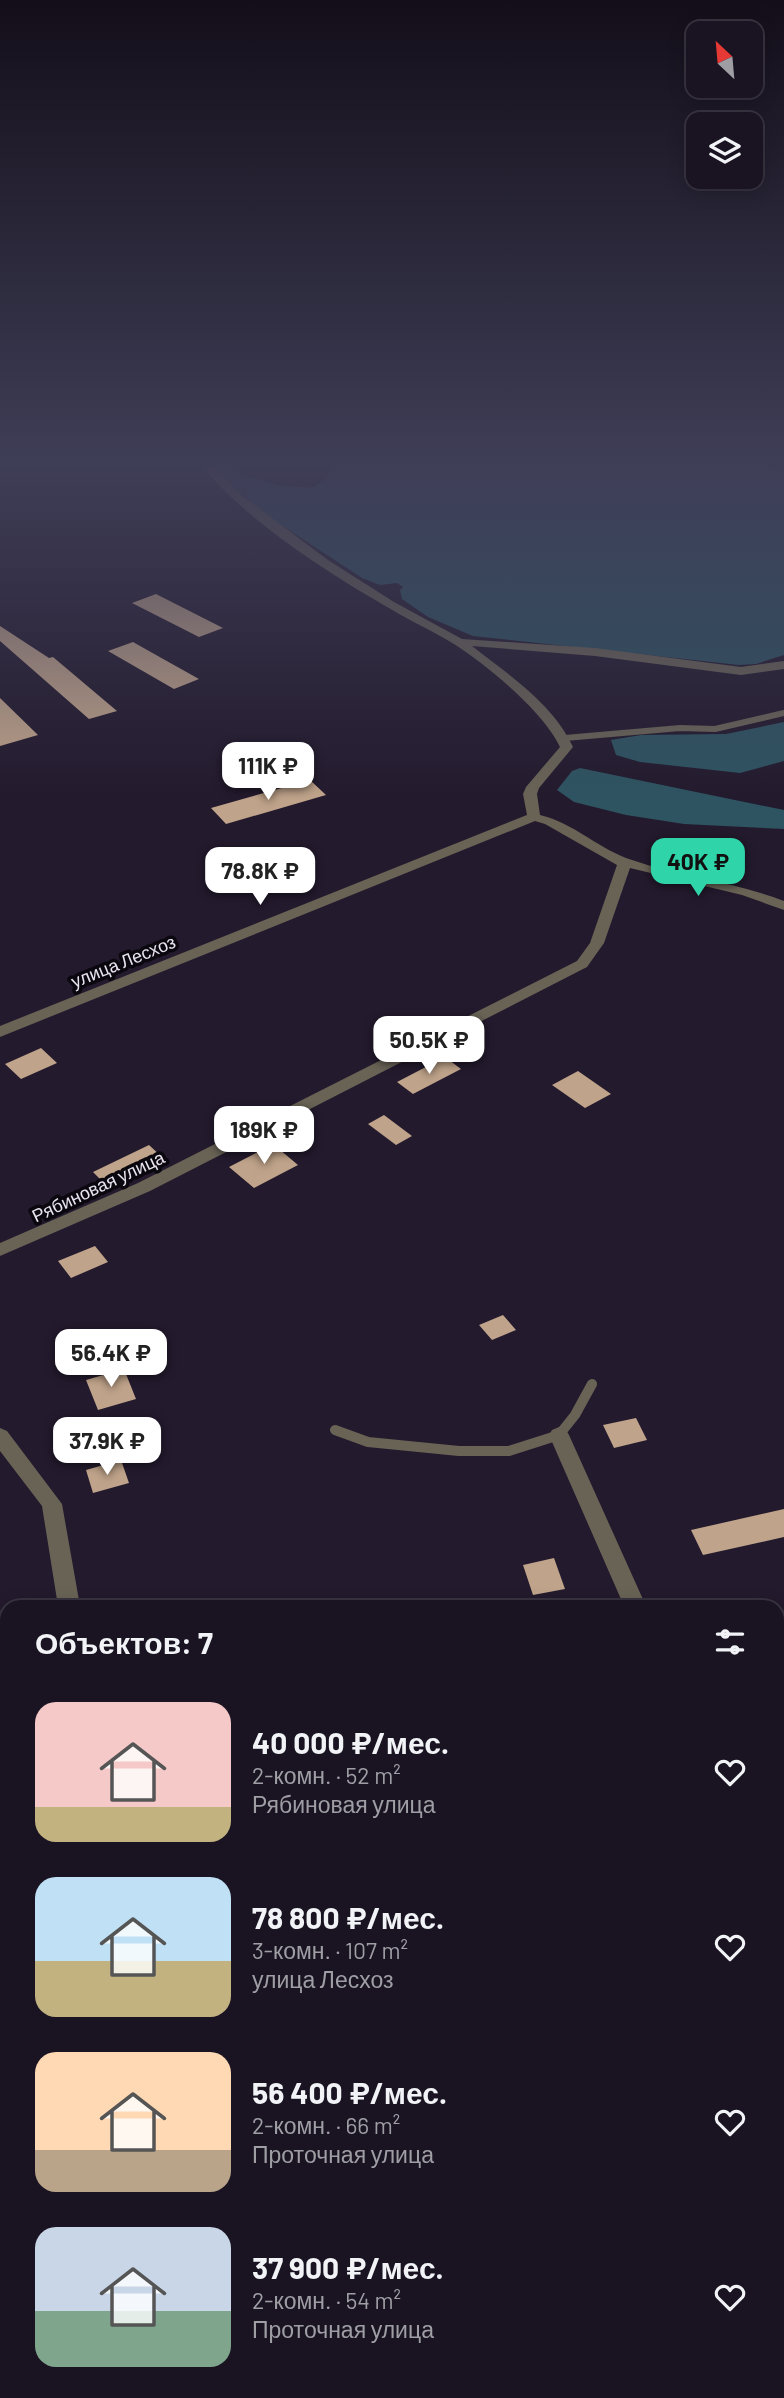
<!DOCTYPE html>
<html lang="ru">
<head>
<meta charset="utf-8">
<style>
	body { margin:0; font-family:Barlow,sans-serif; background:#27212f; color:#f1f3f6; height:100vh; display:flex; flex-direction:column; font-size:26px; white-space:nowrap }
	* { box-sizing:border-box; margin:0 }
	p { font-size:23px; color:#9f9ea5 }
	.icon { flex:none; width:38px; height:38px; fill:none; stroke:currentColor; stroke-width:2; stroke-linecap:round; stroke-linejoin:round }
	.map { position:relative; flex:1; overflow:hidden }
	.sheet { position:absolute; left:0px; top:1600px; width:784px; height:800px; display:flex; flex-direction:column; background:#1a1422; border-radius:21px 21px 0 0; box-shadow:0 4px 18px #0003,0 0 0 2px #383340 }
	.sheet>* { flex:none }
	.needle { width:46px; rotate:334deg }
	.controls { position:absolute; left:686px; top:21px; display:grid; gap:14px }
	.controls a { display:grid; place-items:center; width:77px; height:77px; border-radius:14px; background:#1a1422; box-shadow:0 4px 18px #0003,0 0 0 2px #383340; font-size:35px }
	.price { position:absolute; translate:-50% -60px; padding:0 16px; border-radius:14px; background:#fff; color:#222; font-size:23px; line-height:46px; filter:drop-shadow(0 2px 4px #0008) }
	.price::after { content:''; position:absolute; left:50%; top:42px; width:21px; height:16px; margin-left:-10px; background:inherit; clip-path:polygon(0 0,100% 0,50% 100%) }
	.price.on { background:#30d4a9; color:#111 }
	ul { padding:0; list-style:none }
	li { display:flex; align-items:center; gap:21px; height:175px; padding:0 35px }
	li span { display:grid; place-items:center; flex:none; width:196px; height:140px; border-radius:21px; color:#555 }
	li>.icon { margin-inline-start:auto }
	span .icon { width:84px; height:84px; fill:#fffc; stroke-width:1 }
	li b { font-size:30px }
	h2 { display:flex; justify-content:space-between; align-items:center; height:84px; padding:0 35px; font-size:30px }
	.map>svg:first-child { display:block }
	.water { fill:#2e5361 }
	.building { fill:#bfa38a }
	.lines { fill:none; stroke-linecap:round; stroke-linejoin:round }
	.lane-far1 { stroke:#696356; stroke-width:6 }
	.lane { stroke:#696356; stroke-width:10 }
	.street { fill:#696356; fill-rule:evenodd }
	.labels { text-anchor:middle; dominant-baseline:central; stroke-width:7; stroke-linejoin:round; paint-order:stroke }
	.street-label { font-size:18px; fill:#eae4f1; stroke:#0b070f }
</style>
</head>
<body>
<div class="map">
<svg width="784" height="2398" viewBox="0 0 784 2398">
	<rect width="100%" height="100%" fill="#231a2d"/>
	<!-- water -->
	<path class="water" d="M207,463H223L244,475L278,485L312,488L329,476L331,463H757L784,470V655L756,664L739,665L473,636L428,617L402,599L400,590L403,587L397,583L380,585L362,578L263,513Z
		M784,722V761L740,773L640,762L616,755L611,740L641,735L726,734Z
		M580,768L784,810V829L684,824L626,815L574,802L557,790L572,771Z"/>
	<!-- building -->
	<path class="building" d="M156,594L223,628L199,637L132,603Z
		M0,626L49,658L53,657L117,711L89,719L0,641Z
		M133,642L165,660L199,679L174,689L108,651Z
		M0,698L38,735L0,746Z
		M310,780L326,795L226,824L211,808Z
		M712,846L743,856L729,870L698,859Z
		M41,1048L57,1063L21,1079L5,1064Z
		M445,1057L461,1069L413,1094L397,1082Z
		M578,1071L611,1094L585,1108L552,1085Z
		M384,1115L412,1136L396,1145L368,1124Z
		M273,1144L298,1165L254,1188L229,1167Z
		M149,1145L163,1158L107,1186L93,1172Z
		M95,1246L108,1262L71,1278L58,1261Z
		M503,1315L516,1330L492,1340L479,1325Z
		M124,1369L136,1399L98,1410L86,1380Z
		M636,1418L647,1440L614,1448L603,1425Z
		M121,1460L129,1483L93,1493L86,1470Z
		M784,1509V1537L703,1555L691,1530Z
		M554,1558L565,1589L533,1595L523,1565Z"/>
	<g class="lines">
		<!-- lane-far1 -->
		<path class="lane-far1" d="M565,738L680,728L715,729L784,713"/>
		<!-- lane -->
		<path class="lane" d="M335,1430L368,1442L459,1451H509L559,1435L575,1415L592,1384"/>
		<!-- street -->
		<path class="street" d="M200,463H210L244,497L328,560L394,602L462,639L595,648L741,667L784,661V669L741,675L595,656L472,646C509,675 553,704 573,747L539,788L537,794L540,815C574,823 600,850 632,860C682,877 735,882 784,901V910L742,895L630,868L604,943L587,967L150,1191L0,1256V1243L138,1183L577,961L590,943L617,865L545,824L535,821L0,1037V1026L527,815L523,794L526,787L560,747C544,712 487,665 454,644C433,631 410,621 389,608C328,573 243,519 200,463Z
			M559,1427L566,1430L569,1435L646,1606H624L549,1435L552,1430Z
			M0,1428L7,1431L62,1504L80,1606H58L42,1506L0,1451Z
			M784,1882V1906L777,1908V1884Z
			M777,1919L784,1922V1961L777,1958Z"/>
	</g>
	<!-- sky -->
	<linearGradient id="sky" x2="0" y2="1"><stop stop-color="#130e19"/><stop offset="0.58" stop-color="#3f3e57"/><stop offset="1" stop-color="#3f3e57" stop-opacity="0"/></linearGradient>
	<rect width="784" height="799" fill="url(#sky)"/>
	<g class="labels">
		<!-- street labels -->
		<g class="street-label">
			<text transform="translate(123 961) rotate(-22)">улица Лесхоз</text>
			<text transform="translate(98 1186) rotate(-25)">Рябиновая улица</text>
		</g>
	</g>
</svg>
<div class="controls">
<a><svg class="needle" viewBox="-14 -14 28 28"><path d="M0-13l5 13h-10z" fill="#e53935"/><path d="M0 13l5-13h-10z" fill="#9f9ea5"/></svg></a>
<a><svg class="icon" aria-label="layers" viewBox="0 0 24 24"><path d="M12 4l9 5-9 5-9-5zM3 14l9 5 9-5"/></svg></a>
</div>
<b class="price" style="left:268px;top:802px">111K ₽</b>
<b class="price on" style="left:698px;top:898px">40K ₽</b>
<b class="price" style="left:260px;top:907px">78.8K ₽</b>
<b class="price" style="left:429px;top:1076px">50.5K ₽</b>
<b class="price" style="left:264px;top:1166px">189K ₽</b>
<b class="price" style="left:111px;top:1389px">56.4K ₽</b>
<b class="price" style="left:107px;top:1477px">37.9K ₽</b>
<section class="sheet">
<h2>Объектов: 7<svg class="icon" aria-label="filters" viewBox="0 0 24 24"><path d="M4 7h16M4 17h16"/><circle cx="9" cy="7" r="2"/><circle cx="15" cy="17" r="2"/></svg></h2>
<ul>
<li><span style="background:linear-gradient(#f6c9c9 75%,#c2b280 0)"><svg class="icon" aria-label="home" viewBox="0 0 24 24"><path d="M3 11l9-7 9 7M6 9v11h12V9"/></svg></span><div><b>40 000 ₽/мес.</b><p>2-комн. · 52 m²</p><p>Рябиновая улица</p></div><svg class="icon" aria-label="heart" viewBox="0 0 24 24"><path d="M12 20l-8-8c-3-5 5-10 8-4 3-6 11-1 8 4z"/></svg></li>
<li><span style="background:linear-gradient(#bfe0f5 60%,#c2b280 0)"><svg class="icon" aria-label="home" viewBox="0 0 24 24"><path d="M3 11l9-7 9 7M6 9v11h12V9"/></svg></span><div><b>78 800 ₽/мес.</b><p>3-комн. · 107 m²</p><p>улица Лесхоз</p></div><svg class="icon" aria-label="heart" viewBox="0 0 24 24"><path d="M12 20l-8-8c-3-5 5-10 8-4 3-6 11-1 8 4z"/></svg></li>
<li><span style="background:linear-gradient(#ffd9b3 70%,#b9a48a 0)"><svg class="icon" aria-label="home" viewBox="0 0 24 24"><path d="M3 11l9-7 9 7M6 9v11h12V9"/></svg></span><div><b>56 400 ₽/мес.</b><p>2-комн. · 66 m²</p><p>Проточная улица</p></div><svg class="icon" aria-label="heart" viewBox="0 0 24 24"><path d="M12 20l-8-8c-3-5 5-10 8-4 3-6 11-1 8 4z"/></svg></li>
<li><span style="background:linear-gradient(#c9d6e8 60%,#7fa58c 0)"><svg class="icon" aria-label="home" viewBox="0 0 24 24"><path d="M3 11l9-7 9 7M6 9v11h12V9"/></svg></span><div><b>37 900 ₽/мес.</b><p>2-комн. · 54 m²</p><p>Проточная улица</p></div><svg class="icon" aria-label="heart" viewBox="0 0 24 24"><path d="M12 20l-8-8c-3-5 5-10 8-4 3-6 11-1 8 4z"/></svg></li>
</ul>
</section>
</div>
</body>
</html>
